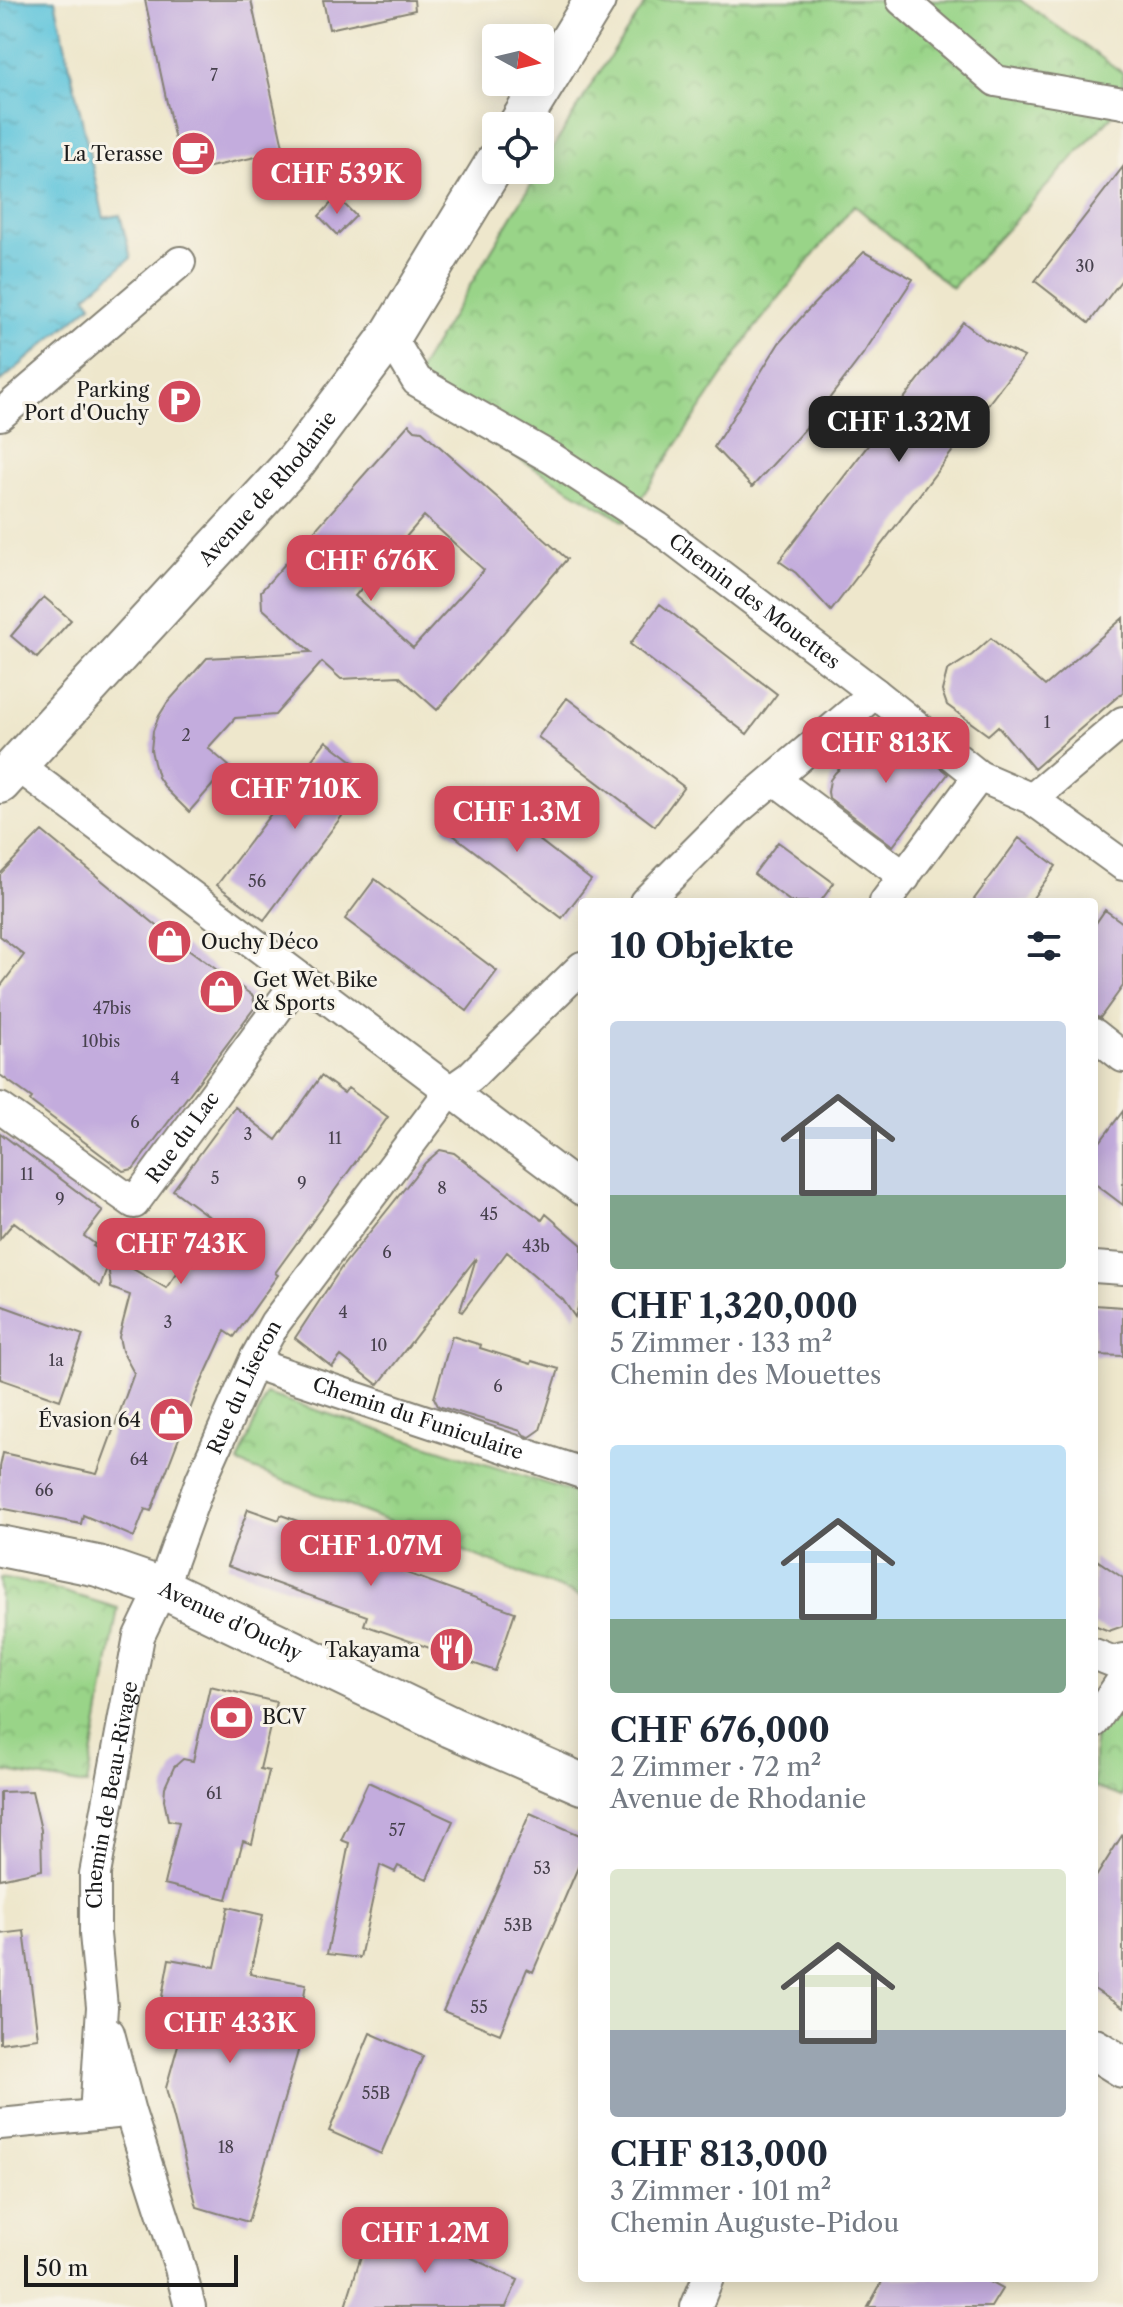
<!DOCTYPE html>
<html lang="de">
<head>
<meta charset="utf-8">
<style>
	body { margin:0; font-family:"Libre Caslon Text",serif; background:#f6f6f7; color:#1f2937; height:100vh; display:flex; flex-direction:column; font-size:30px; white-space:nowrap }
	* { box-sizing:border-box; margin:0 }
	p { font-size:26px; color:#747a83 }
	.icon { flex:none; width:44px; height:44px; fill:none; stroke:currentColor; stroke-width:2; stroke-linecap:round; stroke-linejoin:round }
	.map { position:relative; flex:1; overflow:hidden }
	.sheet { position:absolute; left:578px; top:898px; width:520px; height:1384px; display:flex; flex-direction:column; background:#fff; border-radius:8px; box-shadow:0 4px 20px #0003 }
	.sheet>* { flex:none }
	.needle { width:52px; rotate:98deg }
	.fabs { position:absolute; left:482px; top:24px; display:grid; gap:16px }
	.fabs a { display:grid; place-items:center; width:72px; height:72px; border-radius:8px; background:#fff; box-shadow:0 4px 20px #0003; font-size:40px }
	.scale { position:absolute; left:24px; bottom:20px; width:214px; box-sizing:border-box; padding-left:8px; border:4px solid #1c1c1c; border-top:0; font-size:22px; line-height:28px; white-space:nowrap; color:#1c1c1c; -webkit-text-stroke:6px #f7f3e8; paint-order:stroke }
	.price { position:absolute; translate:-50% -68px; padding:0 18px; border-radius:16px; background:#d1495b; color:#fff; font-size:26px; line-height:52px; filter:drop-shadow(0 2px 4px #0008) }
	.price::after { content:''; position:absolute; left:50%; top:48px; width:24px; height:18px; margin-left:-12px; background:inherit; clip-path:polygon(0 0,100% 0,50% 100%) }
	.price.active { background:#222; color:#fff }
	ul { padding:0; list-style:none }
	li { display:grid; align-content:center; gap:16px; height:424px; padding:0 32px }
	li span { display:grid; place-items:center; height:248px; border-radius:8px; color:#555 }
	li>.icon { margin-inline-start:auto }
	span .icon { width:144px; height:144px; fill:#fffc; stroke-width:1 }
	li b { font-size:34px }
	h2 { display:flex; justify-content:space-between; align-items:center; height:96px; padding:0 32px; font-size:34px }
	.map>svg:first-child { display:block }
	.park { fill:url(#park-crowns); stroke:#5a7852; stroke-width:2 }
	.water { fill:url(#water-ripples); stroke:#3e707c; stroke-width:2 }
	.building { fill:#c3acdd; fill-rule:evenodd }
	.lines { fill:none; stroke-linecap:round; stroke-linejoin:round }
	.minor-casing { stroke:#858274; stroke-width:34 }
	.major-casing { stroke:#858274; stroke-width:44 }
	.minor { stroke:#fff; stroke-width:30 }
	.major { stroke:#fff; stroke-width:40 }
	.labels { text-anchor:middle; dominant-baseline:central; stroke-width:6; stroke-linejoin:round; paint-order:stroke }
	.number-label { font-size:16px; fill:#46404c }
	.poi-label { font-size:20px; fill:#1c1c1c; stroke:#f7f3e8; text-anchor:end }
	.street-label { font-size:20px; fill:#1c1c1c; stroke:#f7f3e8 }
</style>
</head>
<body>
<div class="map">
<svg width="1123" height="2307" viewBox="0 0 1123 2307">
	<defs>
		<pattern id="park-crowns" width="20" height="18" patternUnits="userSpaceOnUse" patternTransform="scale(2)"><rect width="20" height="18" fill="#99d488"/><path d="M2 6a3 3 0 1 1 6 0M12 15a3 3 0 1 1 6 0" fill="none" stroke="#83b575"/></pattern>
		<pattern id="water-ripples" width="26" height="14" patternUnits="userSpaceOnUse" patternTransform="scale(2)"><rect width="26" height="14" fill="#5fc5db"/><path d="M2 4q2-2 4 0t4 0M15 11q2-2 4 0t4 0" fill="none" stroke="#52a9bb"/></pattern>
	</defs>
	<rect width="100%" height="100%" fill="#f7f3e8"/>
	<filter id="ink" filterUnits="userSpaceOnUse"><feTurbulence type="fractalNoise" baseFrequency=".0125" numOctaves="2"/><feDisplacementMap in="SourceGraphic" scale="16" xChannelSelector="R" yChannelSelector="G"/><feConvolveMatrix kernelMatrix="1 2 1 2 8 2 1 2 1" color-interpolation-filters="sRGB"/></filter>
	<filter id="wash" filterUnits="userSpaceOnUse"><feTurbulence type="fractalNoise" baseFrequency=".006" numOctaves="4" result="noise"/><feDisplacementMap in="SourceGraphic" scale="32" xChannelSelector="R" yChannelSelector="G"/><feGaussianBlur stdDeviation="1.8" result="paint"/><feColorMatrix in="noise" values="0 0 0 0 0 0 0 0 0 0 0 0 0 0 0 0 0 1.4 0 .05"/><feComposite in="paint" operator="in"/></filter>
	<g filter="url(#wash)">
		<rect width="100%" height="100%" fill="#eee7cc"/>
		<!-- park -->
		<path class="park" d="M648,0H1020L1123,73V104L952,288L854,205L753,330L625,522L408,393L422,365L593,82Z
			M266,1394L582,1495V1597L238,1463Z
			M0,1578L41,1585L118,1608L87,1785L0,1771Z
			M1123,1694V1797L1094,1787V1737Z"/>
		<!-- water -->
		<path class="water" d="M0,0H55L104,218L120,215L131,258L86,296L92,304L0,382Z"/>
		<g id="blocks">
			<!-- building -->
			<path class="building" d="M145,0H251L284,151L182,173Z
				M323,0H414L415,10L329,29Z
				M1123,167V278L1089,323L1035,281Z
				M337,197L356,216L337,235L319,216Z
				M864,252L913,279L863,354L813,420L752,487L714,447L779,343L806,312Z
				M963,322L985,339L1024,357L831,611L796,573L779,561Z
				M409,424L415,430L422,431L567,559L437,710L399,676L341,679L322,662L275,715L235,718L208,748L229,766L189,812L166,789L158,777L154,763L151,750L153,731L159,716L167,703L207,658L311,652L262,608L261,591ZM424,516L484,570L413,648L355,596Z
				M44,597L71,620L37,658L11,636Z
				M660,604L777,694L747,734L630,644Z
				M1123,618V692L1034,769L998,726L988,735L947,705L942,691L947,671L972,655L991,638L1045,686Z
				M567,698L684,787L655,826L538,737Z
				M887,730L894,731L948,774L893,846L829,798L828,792L830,780L835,773L878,732Z
				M326,741L372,776L264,920L217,885Z
				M473,789L591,880L562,918L444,828Z
				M42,831L162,930L253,996L255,1007L133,1169L123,1171L30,1101L32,1098L0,1075V987L24,955L0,936V874Z
				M1019,838L1056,866L1030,902H972Z
				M778,842L834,883L820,902H791L754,874Z
				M375,879L497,971L467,1011L345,919Z
				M1105,910L1123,923V986L1100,1018L1094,1016V926Z
				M321,1076L344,1093L348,1088L388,1117L275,1273L278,1275L234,1337L225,1331L196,1394L151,1511L145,1509L134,1537L83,1515L81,1524L0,1508V1467L3,1453L97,1474L134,1373L122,1351L119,1337L130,1295L111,1288L108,1265L100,1287L14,1222L0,1239V1133L103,1211L84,1236L95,1244L93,1246L166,1288L215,1221L173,1190L219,1128L235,1107L276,1140Z
				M1123,1111V1205L1094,1183V1150Z
				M440,1150L454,1153L542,1220L546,1214L582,1245V1295L575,1317L563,1300L507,1252L462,1312L460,1311L476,1258L378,1385L341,1356L332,1367L295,1338L341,1268L425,1163Z
				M0,1305L83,1335L60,1400L0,1379Z
				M1094,1305L1123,1307V1356L1094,1355Z
				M452,1336L481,1345L480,1348L531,1364L532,1361L559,1369L540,1430L530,1437L524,1435L521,1431L438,1406L434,1398Z
				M248,1509L279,1520L281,1515L388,1553L384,1565L515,1612L495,1671L364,1625L367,1616L227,1566Z
				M1094,1558L1123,1578V1626L1109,1631L1094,1625Z
				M210,1686L276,1702L260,1769L269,1771L252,1844L243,1841L227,1899L164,1884L179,1822L168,1820L164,1800L165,1787L174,1767L183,1759L193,1761Z
				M368,1782L453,1821L427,1879L398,1866L395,1872L380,1865L360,1958L327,1954L349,1843L341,1840Z
				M32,1791L41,1830L42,1870L0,1879V1792Z
				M530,1813L582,1836V1858L533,1972L527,1969L500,2034L443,2011Z
				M1123,1834V2008L1094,1989V1880Z
				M228,1907L263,1915L250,1974L306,1984L295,2048H299L248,2222L197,2207L166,2088L183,2027L157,2023L169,1959L215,1967Z
				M24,1931L38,2038L0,2043V1934Z
				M370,2033L423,2056L381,2154L329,2131Z
				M420,2216L440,2228L436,2241L518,2280L506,2307H345L368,2234L404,2246Z
				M884,2278H982L1002,2289L991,2307H868Z"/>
		</g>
	</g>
	<g filter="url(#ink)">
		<use href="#blocks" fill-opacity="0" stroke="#858274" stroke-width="2"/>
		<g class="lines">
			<defs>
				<g id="minor">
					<path d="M902,0L996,81L1123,103"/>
					<path id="s1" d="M390,336L417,381L553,459L657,527L875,693L979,776L1032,799L1123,865"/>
					<path d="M0,415L180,262"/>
					<path d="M17,765L582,1190"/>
					<path d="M774,779L905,877"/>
					<path d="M1032,799L1123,722"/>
					<path d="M645,902L739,808L875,693"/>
					<path d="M885,902L979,776"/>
					<path d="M1094,1034L1123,1057"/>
					<path id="s2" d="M0,1108L134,1203L300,978"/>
					<path d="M1094,1267L1123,1269"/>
					<path id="s3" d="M255,1359L270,1369L582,1473"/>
					<path d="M1094,1654L1114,1662L1123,1659"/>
					<path d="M1094,1722L1123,1679"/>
					<path d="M109,2033L130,2112L180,2268L190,2307"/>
					<path id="s4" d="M95,2115L102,2007L95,1934V1874L139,1636L162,1588L201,1480L255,1359L275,1323L450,1091L470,1077L582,967"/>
					<path d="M0,2124L116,2113"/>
					<path d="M696,2307L708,2278"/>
				</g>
				<g id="major">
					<path d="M518,126L595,0"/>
					<path id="s5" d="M0,783L296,461L390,336L496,162"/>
					<path id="s6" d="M0,1546L98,1566L162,1588L451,1727L582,1784"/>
					<path d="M1094,2049L1123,2067"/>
				</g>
			</defs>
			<!-- minor casing -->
			<use href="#minor" class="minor-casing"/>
			<!-- major casing -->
			<use href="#major" class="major-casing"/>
			<!-- minor -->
			<use href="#minor" class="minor"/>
			<!-- major -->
			<use href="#major" class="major"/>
		</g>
	</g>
	<!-- icons -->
	<defs>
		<symbol id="cafe-disc" viewBox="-11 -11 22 22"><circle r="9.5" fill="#d1495b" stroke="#f7f3e8"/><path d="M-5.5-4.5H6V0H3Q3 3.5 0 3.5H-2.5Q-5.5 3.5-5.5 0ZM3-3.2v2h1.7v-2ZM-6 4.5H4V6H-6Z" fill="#fff"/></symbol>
		<symbol id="parking-disc" viewBox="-11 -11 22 22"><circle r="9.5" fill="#d1495b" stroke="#f7f3e8"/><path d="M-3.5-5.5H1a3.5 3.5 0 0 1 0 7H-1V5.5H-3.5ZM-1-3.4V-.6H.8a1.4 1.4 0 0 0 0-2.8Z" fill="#fff"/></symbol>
		<symbol id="shop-disc" viewBox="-11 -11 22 22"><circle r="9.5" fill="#d1495b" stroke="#f7f3e8"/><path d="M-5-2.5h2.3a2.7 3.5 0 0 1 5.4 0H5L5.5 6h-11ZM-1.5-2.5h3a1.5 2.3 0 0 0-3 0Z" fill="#fff"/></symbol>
		<symbol id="restaurant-disc" viewBox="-11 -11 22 22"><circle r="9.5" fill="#d1495b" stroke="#f7f3e8"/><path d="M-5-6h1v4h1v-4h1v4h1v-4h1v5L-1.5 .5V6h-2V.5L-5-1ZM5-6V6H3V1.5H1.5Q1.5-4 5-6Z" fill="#fff"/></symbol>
		<symbol id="bank-disc" viewBox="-11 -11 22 22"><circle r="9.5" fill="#d1495b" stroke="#f7f3e8"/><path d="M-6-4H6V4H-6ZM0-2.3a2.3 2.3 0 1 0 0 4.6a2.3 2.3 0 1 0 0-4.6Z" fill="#fff"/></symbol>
	</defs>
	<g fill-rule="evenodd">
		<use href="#cafe-disc" x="168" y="128" width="51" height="51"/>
		<use href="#parking-disc" x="154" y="376" width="51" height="51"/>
		<use href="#shop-disc" x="144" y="916" width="51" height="51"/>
		<use href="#shop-disc" x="196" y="966" width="51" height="51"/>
		<use href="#shop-disc" x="146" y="1394" width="51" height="51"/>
		<use href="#restaurant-disc" x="426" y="1624" width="51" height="51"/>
		<use href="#bank-disc" x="206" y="1692" width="51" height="51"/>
	</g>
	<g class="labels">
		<!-- number labels -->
		<g class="number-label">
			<text x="214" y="75">7</text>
			<text x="1085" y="266">30</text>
			<text x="1047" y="722">1</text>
			<text x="186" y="735">2</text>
			<text x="257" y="881">56</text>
			<text x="112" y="1008">47bis</text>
			<text x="101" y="1041">10bis</text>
			<text x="175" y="1078">4</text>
			<text x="135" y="1122">6</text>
			<text x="248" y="1134">3</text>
			<text x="335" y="1138">11</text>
			<text x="27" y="1174">11</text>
			<text x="215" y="1178">5</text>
			<text x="302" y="1183">9</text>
			<text x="442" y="1188">8</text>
			<text x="60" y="1199">9</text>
			<text x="489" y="1214">45</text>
			<text x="536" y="1246">43b</text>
			<text x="387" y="1252">6</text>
			<text x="343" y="1312">4</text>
			<text x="168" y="1322">3</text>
			<text x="379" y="1345">10</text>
			<text x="56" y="1360">1a</text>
			<text x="498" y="1386">6</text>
			<text x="139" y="1459">64</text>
			<text x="44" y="1490">66</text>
			<text x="214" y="1793">61</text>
			<text x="397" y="1830">57</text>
			<text x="542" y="1868">53</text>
			<text x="518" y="1925">53B</text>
			<text x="479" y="2007">55</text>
			<text x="376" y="2093">55B</text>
			<text x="226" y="2147">18</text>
		</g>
		<!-- poi labels -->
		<g class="poi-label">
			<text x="163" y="154">La Terasse</text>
			<text x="149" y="390">Parking<tspan x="149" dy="23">Port d'Ouchy</tspan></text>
			<text x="201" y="942" text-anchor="start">Ouchy Déco</text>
			<text x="253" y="980" text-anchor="start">Get Wet Bike<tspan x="253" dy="23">&amp; Sports</tspan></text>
			<text x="141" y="1420">Évasion 64</text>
			<text x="420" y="1650">Takayama</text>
			<text x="262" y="1717" text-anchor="start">BCV</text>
		</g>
		<!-- street labels -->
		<g class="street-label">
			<text stroke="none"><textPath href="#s5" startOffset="398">Avenue de Rhodanie</textPath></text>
			<text stroke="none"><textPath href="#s1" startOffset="456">Chemin des Mouettes</textPath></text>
			<text stroke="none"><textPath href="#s2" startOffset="246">Rue du Lac</textPath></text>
			<text stroke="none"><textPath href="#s4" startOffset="754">Rue du Liseron</textPath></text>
			<text stroke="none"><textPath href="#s3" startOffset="174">Chemin du Funiculaire</textPath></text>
			<text stroke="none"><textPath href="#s6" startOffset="244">Avenue d'Ouchy</textPath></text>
			<text stroke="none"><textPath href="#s4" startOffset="322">Chemin de Beau-Rivage</textPath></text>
		</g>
	</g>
</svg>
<div class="fabs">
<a><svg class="needle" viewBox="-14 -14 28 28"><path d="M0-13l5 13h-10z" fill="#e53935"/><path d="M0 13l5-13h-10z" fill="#747a83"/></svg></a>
<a><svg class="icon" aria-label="locate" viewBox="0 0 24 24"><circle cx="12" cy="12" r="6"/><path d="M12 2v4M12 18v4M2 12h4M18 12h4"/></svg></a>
</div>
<div class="scale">50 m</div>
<b class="price" style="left:337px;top:216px">CHF 539K</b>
<b class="price active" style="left:899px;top:464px">CHF 1.32M</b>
<b class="price" style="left:371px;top:603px">CHF 676K</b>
<b class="price" style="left:886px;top:785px">CHF 813K</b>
<b class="price" style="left:295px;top:831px">CHF 710K</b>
<b class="price" style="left:517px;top:854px">CHF 1.3M</b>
<b class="price" style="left:181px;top:1286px">CHF 743K</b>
<b class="price" style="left:371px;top:1588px">CHF 1.07M</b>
<b class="price" style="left:230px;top:2065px">CHF 433K</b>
<b class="price" style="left:425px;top:2275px">CHF 1.2M</b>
<section class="sheet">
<h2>10 Objekte<svg class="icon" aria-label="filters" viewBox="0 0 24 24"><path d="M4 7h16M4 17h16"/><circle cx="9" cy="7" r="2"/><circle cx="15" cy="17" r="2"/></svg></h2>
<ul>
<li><span style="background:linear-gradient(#c9d6e8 70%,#7fa58c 0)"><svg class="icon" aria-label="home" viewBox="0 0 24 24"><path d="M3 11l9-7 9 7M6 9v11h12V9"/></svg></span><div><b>CHF 1,320,000</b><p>5 Zimmer · 133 m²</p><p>Chemin des Mouettes</p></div></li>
<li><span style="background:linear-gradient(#bfe0f5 70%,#7fa58c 0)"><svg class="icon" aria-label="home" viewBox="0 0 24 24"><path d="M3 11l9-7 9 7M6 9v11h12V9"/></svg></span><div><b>CHF 676,000</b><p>2 Zimmer · 72 m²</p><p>Avenue de Rhodanie</p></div></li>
<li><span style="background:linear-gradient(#dfe7d0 65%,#9aa5b1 0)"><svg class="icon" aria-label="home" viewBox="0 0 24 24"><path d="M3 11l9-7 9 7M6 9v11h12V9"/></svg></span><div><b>CHF 813,000</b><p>3 Zimmer · 101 m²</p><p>Chemin Auguste-Pidou</p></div></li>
</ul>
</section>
</div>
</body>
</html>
